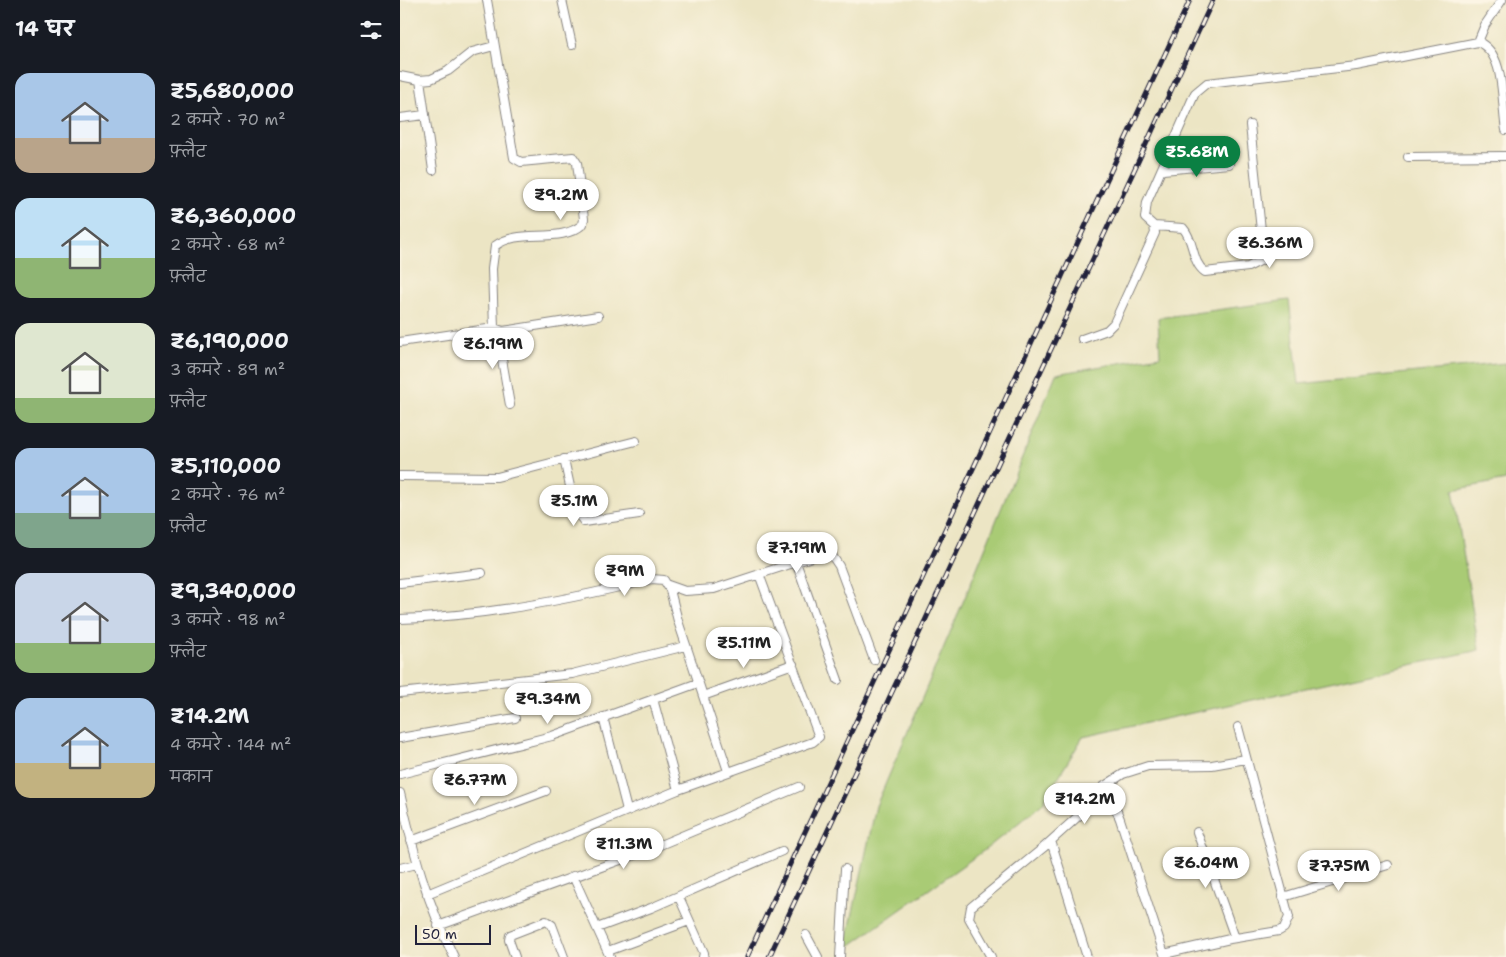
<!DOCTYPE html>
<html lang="hi">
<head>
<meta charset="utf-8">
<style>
	body { margin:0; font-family:"Shantell Sans","Playpen Sans Deva",sans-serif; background:#20242c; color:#f1f3f6; height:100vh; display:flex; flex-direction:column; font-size:19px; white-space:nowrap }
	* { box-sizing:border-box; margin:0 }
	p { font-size:16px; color:#9ea1a6 }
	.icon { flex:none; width:28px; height:28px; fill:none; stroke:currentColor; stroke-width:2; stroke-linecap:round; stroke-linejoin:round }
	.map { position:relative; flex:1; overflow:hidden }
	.sheet { display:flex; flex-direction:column; background:#171b24; width:400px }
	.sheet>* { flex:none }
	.scale { position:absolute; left:15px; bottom:12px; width:76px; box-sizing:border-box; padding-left:5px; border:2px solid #22223b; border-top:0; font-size:14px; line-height:18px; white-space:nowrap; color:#22223b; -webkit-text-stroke:4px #fcf5e5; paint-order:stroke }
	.price { position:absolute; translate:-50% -42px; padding:0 11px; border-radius:18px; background:#fff; color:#222; font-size:16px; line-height:32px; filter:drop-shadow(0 1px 2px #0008) }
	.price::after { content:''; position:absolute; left:50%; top:30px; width:15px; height:11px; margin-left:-8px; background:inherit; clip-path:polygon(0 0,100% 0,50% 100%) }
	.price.current { background:#0b8043; color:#fff }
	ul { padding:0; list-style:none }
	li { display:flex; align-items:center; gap:15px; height:125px; padding:0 15px }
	li span { display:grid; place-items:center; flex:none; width:140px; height:100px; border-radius:15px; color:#555 }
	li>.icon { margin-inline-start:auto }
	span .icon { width:60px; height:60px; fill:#fffc; stroke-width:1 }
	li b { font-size:21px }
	h2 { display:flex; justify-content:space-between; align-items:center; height:60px; padding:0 15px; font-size:21px }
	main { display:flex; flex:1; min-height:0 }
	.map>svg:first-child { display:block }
	.green { fill:#a9cb74; stroke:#667658 }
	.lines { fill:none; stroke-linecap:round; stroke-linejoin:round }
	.minor-casing { stroke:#878480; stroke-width:10 }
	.minor { stroke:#fff; stroke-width:8 }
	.rail-casing { stroke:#22223b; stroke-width:5 }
	.rail { stroke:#fcf5e5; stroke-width:3; stroke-dasharray:9; stroke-linecap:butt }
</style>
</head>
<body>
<main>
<section class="sheet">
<h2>14 घर<svg class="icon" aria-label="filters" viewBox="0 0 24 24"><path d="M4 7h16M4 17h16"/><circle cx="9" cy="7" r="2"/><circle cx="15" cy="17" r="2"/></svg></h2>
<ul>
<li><span style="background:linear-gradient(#a9c7e8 65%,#b9a48a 0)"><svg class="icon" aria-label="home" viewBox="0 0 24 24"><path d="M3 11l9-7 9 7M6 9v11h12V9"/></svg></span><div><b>₹5,680,000</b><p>2 कमरे · 70 m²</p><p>फ़्लैट</p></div></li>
<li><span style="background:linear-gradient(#bfe0f5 60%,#8fb573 0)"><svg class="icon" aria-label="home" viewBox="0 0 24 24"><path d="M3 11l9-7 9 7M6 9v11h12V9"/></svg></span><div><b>₹6,360,000</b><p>2 कमरे · 68 m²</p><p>फ़्लैट</p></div></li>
<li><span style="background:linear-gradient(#dfe7d0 75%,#8fb573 0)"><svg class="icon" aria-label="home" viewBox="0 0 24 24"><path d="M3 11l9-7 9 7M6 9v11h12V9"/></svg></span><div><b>₹6,190,000</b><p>3 कमरे · 89 m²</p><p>फ़्लैट</p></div></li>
<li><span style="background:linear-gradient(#a9c7e8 65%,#7fa58c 0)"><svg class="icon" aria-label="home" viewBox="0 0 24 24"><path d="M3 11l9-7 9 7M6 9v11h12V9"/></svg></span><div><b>₹5,110,000</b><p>2 कमरे · 76 m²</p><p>फ़्लैट</p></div></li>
<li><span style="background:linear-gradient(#c9d6e8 70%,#8fb573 0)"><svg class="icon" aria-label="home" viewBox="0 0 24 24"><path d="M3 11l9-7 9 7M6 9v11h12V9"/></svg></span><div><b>₹9,340,000</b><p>3 कमरे · 98 m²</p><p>फ़्लैट</p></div></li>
<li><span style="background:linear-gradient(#a9c7e8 65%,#c2b280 0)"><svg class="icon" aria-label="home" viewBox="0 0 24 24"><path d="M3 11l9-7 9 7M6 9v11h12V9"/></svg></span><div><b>₹14.2M</b><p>4 कमरे · 144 m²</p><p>मकान</p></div></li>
</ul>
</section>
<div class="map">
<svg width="1106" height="957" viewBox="0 0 1106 957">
	<rect width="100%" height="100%" fill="#fcf5e5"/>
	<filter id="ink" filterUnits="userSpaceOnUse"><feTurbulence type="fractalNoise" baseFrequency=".02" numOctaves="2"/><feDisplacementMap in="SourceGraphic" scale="10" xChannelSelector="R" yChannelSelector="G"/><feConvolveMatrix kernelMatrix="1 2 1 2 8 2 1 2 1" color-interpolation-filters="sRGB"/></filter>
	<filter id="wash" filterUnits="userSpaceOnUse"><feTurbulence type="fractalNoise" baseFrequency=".0096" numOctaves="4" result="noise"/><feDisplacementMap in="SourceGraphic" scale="20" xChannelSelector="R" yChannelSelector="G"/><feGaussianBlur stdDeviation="1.12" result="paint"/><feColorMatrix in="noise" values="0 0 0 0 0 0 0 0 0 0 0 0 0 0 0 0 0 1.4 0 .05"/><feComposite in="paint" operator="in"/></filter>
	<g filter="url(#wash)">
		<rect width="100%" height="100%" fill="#ece5c4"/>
		<!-- green -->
		<path class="green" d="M889,300L899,384L1106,363V480L1053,490L1079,650L683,737L642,804L586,849L445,949L476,806L566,595L656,374L760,356L758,318Z"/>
	</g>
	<g filter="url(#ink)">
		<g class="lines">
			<defs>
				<path id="minor" d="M87,0L114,158L121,162L173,157L177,163L184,219L183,224C160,245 119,227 95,246L92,269L94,328L103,331L198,316
					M162,0L172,45
					M1078,42L1085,25L1102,0
					M0,76L20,80L31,79L48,71L72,52L94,46
					M20,80L33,170
					M0,118L25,115
					M1008,157L1106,156
					M763,170L829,164
					M754,226L783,228C795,241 791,262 805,272L848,267L864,259L850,125
					M97,331L110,405
					M682,339L707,330L714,323L755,233L754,226L745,218L747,202L795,93L807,83L956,66L1078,42C1106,53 1101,102 1106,130
					M0,342L94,328
					M164,459L175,509L184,522L239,514
					M0,476L97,477L236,441
					M396,562L438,680
					M0,583L82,573
					M268,585L285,591L314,589L421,554H431L439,566L474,660
					M0,619C86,616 169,600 252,579L264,580L270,590L278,621L328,771
					M0,693L172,674L286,646
					M303,696L393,664
					M203,717L227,810
					M0,738L115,718
					M0,774L152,736L298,683
					M706,785L720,819L765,957
					M278,790L413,742L419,737L359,574
					M0,793C13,850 27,904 54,957
					M797,832L835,938
					M11,841L146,791
					M651,841L687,957
					M0,868L17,864
					M173,876L210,957
					M27,894L278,790L253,699
					M279,897L304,953L303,957
					M883,897L988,865
					M38,926L248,850L399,787
					M197,928L251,908L382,851
					M406,935L418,957
					M208,951L289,921
					M764,954L830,939L879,931L884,928L889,917L838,727
					M115,957L109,940L110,935L146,921L152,925L164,957
					M440,957L445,869
					M591,957L569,918L571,907L643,848L684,811L703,787L723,774L748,766L812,765L846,759"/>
			</defs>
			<!-- minor casing -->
			<use href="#minor" class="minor-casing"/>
			<!-- minor -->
			<use href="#minor" class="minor"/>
			<defs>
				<path id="rail" d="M347,957L790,0
					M369,957L813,0"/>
			</defs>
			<!-- rail casing -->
			<use href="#rail" class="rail-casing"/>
			<!-- rail -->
			<use href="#rail" class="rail"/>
		</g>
	</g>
</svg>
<div class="scale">50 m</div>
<b class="price current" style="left:797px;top:178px">₹5.68M</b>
<b class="price" style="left:161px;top:221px">₹9.2M</b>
<b class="price" style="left:870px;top:269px">₹6.36M</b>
<b class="price" style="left:93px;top:370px">₹6.19M</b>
<b class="price" style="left:174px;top:527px">₹5.1M</b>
<b class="price" style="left:397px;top:574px">₹7.19M</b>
<b class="price" style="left:225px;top:597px">₹9M</b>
<b class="price" style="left:344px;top:669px">₹5.11M</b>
<b class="price" style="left:148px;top:725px">₹9.34M</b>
<b class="price" style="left:75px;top:806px">₹6.77M</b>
<b class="price" style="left:685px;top:825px">₹14.2M</b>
<b class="price" style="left:224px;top:870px">₹11.3M</b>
<b class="price" style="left:806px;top:889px">₹6.04M</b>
<b class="price" style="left:939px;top:892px">₹7.75M</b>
</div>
</main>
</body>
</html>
